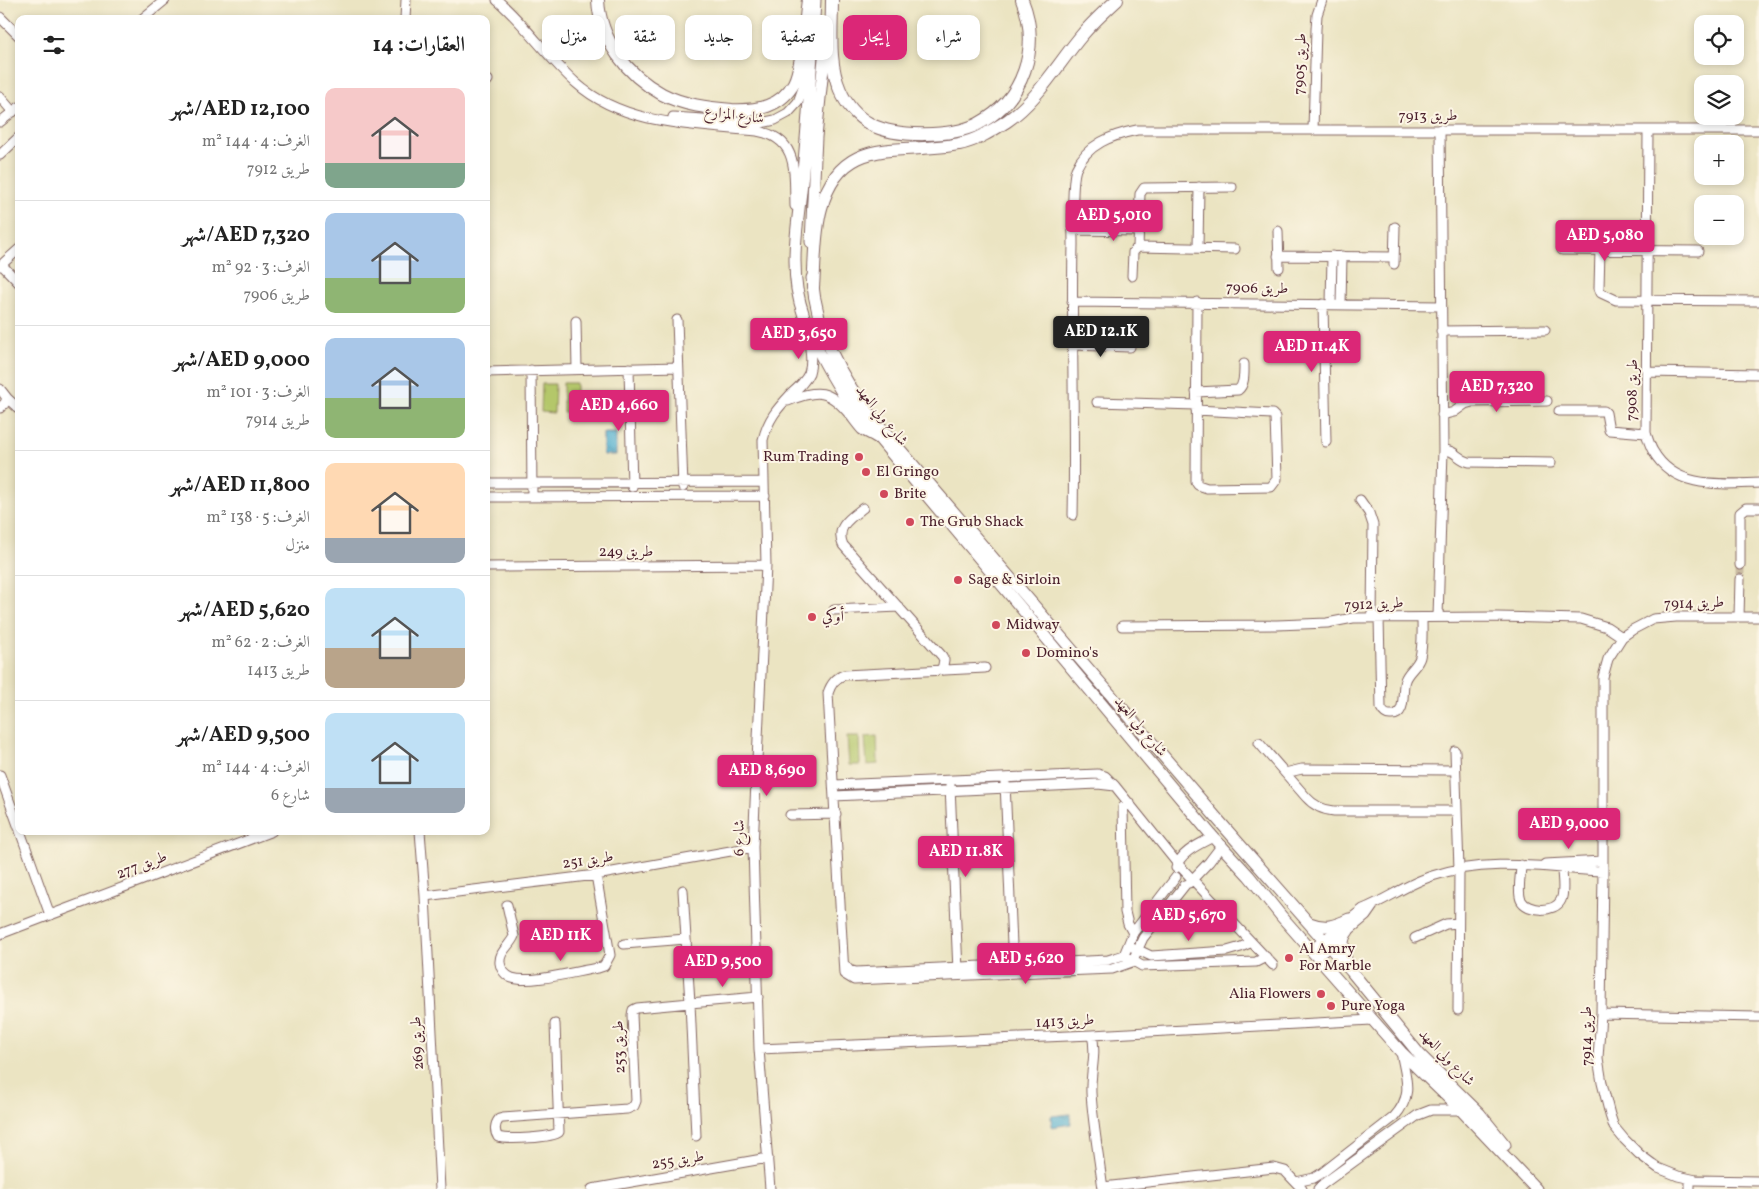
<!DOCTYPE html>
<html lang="ar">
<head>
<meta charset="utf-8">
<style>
	body { margin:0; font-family:Vollkorn,Amiri,serif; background:#f6f6f6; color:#222; direction:rtl; height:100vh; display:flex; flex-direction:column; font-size:19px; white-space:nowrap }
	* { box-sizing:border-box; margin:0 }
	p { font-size:16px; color:#767676 }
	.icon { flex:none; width:28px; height:28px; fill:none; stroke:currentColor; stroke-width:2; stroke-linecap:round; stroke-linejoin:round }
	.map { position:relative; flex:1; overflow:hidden; direction:ltr }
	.side { position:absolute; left:15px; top:15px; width:475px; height:820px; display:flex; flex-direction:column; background:#fff; border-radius:10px; box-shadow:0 2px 8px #0003; direction:rtl }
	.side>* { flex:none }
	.guide { position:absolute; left:505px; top:15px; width:475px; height:45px; direction:rtl; display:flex; gap:10px }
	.controls { position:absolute; left:1694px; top:15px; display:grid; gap:10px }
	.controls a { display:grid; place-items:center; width:50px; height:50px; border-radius:10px; background:#fff; box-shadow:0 2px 8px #0003; font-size:25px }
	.price { position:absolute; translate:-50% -42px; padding:0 11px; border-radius:5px; background:#db2777; color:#fff; font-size:16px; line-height:32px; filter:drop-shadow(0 1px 2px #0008) }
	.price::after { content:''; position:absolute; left:50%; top:30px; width:15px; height:11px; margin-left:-8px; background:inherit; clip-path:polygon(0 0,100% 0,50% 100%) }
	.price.current { background:#222; color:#fff }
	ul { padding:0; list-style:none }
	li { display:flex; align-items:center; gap:15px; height:125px; padding:0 25px }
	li+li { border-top:1px solid #e0e0e0 }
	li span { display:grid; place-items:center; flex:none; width:140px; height:100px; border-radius:10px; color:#555 }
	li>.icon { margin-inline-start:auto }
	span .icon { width:60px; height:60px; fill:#fffc; stroke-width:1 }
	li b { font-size:21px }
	h2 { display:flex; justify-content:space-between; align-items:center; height:60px; padding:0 25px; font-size:21px }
	.tag { padding:0 18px; border-radius:10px; background:#fff; box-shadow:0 2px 8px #0003; font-size:18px; line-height:45px }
	.tag.current { background:#db2777; color:#fff }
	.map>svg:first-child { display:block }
	.pitch { fill:#b4c76a; stroke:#7f734a }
	.water { fill:url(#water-ripples); stroke:#4e677d }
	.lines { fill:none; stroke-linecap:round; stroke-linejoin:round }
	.minor-tunnel { stroke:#cbbda4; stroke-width:9; stroke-dasharray:9 4.5; stroke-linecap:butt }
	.minor-casing { stroke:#826460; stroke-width:11 }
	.major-casing { stroke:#826460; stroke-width:13 }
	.highway-casing { stroke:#826460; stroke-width:14 }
	.minor { stroke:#fff; stroke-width:9 }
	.major { stroke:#fff; stroke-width:11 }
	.highway { stroke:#fff; stroke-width:12 }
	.poi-dot { fill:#d1495b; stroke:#fcf5e5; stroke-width:2 }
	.labels { text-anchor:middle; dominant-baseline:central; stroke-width:4; stroke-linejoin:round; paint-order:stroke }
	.street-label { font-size:15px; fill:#4a1f2b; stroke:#fcf5e5 }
	.poi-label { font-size:15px; fill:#4a1f2b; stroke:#fcf5e5; text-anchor:start }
</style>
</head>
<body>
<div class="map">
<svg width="1759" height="1189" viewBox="0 0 1759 1189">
	<defs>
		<pattern id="water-ripples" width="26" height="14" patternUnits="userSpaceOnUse" patternTransform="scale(1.25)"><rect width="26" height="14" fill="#51afcf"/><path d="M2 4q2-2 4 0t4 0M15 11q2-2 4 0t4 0" fill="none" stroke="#458ea8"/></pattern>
	</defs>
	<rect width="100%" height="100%" fill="#fcf5e5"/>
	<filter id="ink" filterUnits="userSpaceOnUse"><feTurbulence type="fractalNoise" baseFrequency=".02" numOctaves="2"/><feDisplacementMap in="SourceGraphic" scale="10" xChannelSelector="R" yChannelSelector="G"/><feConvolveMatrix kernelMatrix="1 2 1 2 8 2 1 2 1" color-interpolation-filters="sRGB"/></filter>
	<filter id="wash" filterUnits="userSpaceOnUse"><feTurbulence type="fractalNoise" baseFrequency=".0096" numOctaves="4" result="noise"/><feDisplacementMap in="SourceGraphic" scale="20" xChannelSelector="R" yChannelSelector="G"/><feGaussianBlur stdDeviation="1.12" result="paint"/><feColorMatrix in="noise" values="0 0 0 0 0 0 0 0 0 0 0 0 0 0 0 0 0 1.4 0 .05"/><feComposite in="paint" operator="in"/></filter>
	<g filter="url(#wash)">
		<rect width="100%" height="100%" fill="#ebe4c2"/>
		<!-- pitch -->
		<path class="pitch" d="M563,383H576V412H563Z
			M542,384H555L554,413L541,412Z
			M877,736L878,764L867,765L865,737Z
			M847,737H859L860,765H849Z"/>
		<!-- water -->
		<path class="water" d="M603,433H616V455H603Z
			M1070,1114L1071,1124L1052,1127L1051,1116Z"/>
	</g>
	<g filter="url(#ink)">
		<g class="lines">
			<!-- minor-tunnel -->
			<path class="minor-tunnel" d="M1740,565V579"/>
			<defs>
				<path id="minor" d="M497,0C526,25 547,57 576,83C624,126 696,125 757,131C799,138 794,172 795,206
					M0,17L19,36
					M142,19L165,0
					M405,19L406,0
					M486,82L488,80
					M0,97L13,112
					M673,117L761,123L775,120L788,113L798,102L803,88L807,67
					M0,122L19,107
					M1313,130L1316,29L1317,15L1322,0
					M1648,130L1646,433C1648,439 1650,446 1653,451C1675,490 1722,484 1759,483
					M0,155L19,137
					M1073,230L1139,231
					M1278,231L1279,268
					M1138,247L1140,194L1144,188L1232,187
					M1198,248L1199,187
					M1562,250L1698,251
					M1600,250L1599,288L1601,293L1616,300L1759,301
					M1278,256L1394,257
					M1394,264L1395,227
					M2,265L19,283
					M0,266L19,249
					M1132,276L1133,252L1138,247L1235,249
					M1072,302L1441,306
					M1323,304L1326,442
					M1331,304L1332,256
					M1341,304L1342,256
					M677,320L683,487
					M576,321L577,369
					M1441,331L1545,330
					M1073,345L1130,347
					M629,368L632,487
					M531,370L532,497
					M486,372L678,367
					M1647,372L1759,374
					M0,389L7,398L5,403L0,408
					M1196,392L1238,390C1245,385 1244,373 1244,364
					M7,398L19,409
					M788,401C818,389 829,389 850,415C854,420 858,426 862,430C866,433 872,435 876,438
					M1097,402L1196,405
					M1196,410L1272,414L1275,417L1277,479L1271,487L1207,488L1198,485L1196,482L1197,302
					M1559,411H1604L1606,413L1609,430L1646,433
					M1442,415L1454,412L1465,404L1472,402L1547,401
					M1443,450C1456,450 1457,459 1469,462L1551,463
					M486,483L764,482
					M486,497L765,496
					M1360,500L1369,513L1373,525L1372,618
					M863,508C850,518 835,527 843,545L942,656L944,660L942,670
					M1073,515C1075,425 1071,335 1073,245C1073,228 1071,183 1076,169C1087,144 1112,135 1137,130H1759
					M1740,565V513L1746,508H1759
					M486,567L766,565
					M834,610L899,607
					M1379,617L1381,708C1383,712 1385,715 1390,715C1408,717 1401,690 1405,680C1408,671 1418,666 1420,657C1423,645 1422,630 1422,618
					M1438,617L1443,450L1440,129
					M1739,617L1740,579
					M1759,617H1676L1653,619L1632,630L1622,637L1608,659L1603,677V871L1601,1014L1598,1058L1602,1083L1610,1115L1614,1127L1624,1139L1639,1154L1658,1168L1678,1176L1696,1180L1759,1181
					M1122,626L1277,625L1327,623L1353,618L1497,617L1581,619L1607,627L1622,637
					M985,668L844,675C835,678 831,684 828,693L844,974L854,980L1112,969L1132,962L1143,938L1185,885
					M1259,743L1306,797C1314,806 1322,810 1334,811H1457
					M1455,751L1459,869L1458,1010
					M1285,773L1302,769L1455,770
					M0,775L19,828
					M1005,783L1013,968
					M834,785L1098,774L1105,776L1115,786L1177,863L1273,965
					M950,786L958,971
					M834,796L1098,784L1115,786
					M1130,803L1123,807L1125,912L1128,924L1133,933
					M790,815L836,814
					M20,831L50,915
					M420,831L425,896L440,1189
					M1545,864L1603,861
					M1521,865C1521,875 1517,891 1521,900C1527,912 1555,913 1561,900C1565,891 1562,878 1562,869
					M1176,868C1180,852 1200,844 1213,837
					M1189,883L1209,862L1222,845
					M683,890L690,1003L758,997
					M425,896L596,875L753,847
					M507,905L514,936C510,946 499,951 500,963C501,970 506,976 512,978C531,984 577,971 598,968L604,966L610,955L596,875
					M0,934L272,831
					M1415,938L1446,924L1458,923
					M624,944L686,939
					M1132,947L1151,956L1227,951L1241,947L1250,943
					M1311,950L1363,909C1386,900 1407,884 1432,876C1488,857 1546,868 1603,871
					M1317,957L1366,916L1373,906
					M1128,958L1142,966L1256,962L1266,957
					M844,964L849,970L856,972L1108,960L1124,955L1133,933L1176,877
					M1601,1014L1759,1017
					M555,1024L559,1132C552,1138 507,1140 498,1137C494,1131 495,1124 499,1119L503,1118L627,1109L634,1106L636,1101L632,1015L633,1010L637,1008L690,1003L696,1136
					M1092,1035C1097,1055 1090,1072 1091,1093C1093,1125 1099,1157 1103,1189
					M759,1049L1092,1035L1372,1020
					M1296,1182L1314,1178L1322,1173L1394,1117C1414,1095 1406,1079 1401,1052
					M1103,1187L1274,1168L1285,1171L1302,1189
					M592,1189L768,1158
					M770,1189L759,1049L753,847L766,565L763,440C768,419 777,409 791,394C798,388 805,382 809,373C813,361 810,346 807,334
					M1318,1189L1323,1184L1418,1115L1431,1110H1461
					M1690,1189V1179"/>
				<path id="major" d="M815,0C812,57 809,114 803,171C800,210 791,250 797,289C804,329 825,365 846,399L1213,837L1249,876L1282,917L1401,1052L1461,1110L1536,1189
					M811,242L816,137L827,29
					M812,278C817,332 839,375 872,417L1220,822L1351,971L1420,1055L1480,1114L1505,1145
					M1310,923C1325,929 1335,926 1349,919
					M1348,931C1339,942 1344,953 1348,965"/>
				<path id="highway" d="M598,0C600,40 627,75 662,94C683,105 708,108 732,110C757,111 781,107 794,83C803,67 805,20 808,0
					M832,0C832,30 828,63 840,90C846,104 857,117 870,124C896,138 952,137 978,124C1024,100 1041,47 1022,0
					M813,287C815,262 814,233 821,208C842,132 902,156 959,144C976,141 993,130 1007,121C1037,101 1059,62 1082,35C1092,23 1105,11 1117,0"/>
			</defs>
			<!-- minor casing -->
			<use href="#minor" class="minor-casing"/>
			<!-- major casing -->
			<use href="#major" class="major-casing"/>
			<!-- highway casing -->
			<use href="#highway" class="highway-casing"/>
			<!-- minor -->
			<use href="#minor" class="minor"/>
			<!-- major -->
			<use href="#major" class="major"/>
			<!-- highway -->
			<use href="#highway" class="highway"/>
		</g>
	</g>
	<!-- markers -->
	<g class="poi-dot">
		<circle cx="859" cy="457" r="5"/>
		<circle cx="866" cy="472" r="5"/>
		<circle cx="884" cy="494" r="5"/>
		<circle cx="910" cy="522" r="5"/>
		<circle cx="958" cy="580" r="5"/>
		<circle cx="812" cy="617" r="5"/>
		<circle cx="996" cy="625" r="5"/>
		<circle cx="1026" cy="653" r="5"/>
		<circle cx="1289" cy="958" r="5"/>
		<circle cx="1321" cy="994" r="5"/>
		<circle cx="1331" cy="1006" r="5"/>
	</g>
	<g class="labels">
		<!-- street labels -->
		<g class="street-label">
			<text transform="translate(1301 64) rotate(-88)">طريق 7905</text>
			<text transform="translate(734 116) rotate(7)">شارع المزارع</text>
			<text x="1428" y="116">طريق 7913</text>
			<text transform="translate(1257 289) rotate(1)">طريق 7906</text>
			<text transform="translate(1633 390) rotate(-89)">طريق 7908</text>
			<text transform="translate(881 416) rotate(51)">شارع ولي العهد</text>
			<text x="626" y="552">طريق 249</text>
			<text transform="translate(1694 604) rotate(-2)">طريق 7914</text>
			<text transform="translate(1374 605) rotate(-3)">طريق 7912</text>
			<text transform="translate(1140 727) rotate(50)">شارع ولي العهد</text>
			<text transform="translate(740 838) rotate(-89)">شارع 6</text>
			<text transform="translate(588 861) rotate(-8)">طريق 251</text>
			<text transform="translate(142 866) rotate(-21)">طريق 277</text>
			<text transform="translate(1065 1022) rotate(-3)">طريق 1413</text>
			<text transform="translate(1587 1036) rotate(-90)">طريق 7914</text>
			<text transform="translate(418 1043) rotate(-93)">طريق 269</text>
			<text transform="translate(620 1047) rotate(-92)">طريق 253</text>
			<text transform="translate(1446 1058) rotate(46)">شارع ولي العهد</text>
			<text transform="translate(678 1161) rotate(-9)">طريق 255</text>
		</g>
		<!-- poi labels -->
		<g class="poi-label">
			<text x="849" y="457" text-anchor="end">Rum Trading</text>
			<text x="876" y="472">El Gringo</text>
			<text x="894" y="494">Brite</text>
			<text x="920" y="522">The Grub Shack</text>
			<text x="968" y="580">Sage &amp; Sirloin</text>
			<text x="822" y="617">أوكي</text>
			<text x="1006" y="625">Midway</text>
			<text x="1036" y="653">Domino's</text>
			<text x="1299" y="949">Al Amry<tspan x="1299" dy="17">For Marble</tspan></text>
			<text x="1311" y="994" text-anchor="end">Alia Flowers</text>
			<text x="1341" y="1006">Pure Yoga</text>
		</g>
	</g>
</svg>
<div class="controls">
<a><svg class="icon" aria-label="locate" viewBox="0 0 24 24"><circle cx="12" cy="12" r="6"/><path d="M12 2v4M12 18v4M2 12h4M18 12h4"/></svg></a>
<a><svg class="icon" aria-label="layers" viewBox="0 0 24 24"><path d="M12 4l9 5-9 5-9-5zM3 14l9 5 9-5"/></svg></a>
<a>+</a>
<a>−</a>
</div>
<b class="price" style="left:1114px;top:242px">AED 5,010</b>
<b class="price" style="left:1605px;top:262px">AED 5,080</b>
<b class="price current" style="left:1101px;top:358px">AED 12.1K</b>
<b class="price" style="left:799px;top:360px">AED 3,650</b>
<b class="price" style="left:1312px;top:373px">AED 11.4K</b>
<b class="price" style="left:1497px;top:413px">AED 7,320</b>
<b class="price" style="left:619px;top:432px">AED 4,660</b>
<b class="price" style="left:767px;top:797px">AED 8,690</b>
<b class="price" style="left:1569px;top:850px">AED 9,000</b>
<b class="price" style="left:966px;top:878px">AED 11.8K</b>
<b class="price" style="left:1189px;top:942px">AED 5,670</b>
<b class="price" style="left:561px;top:962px">AED 11K</b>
<b class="price" style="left:1026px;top:985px">AED 5,620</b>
<b class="price" style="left:723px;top:988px">AED 9,500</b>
<div class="guide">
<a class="tag">شراء</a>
<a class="tag current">إيجار</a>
<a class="tag">تصفية</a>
<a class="tag">جديد</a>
<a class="tag">شقة</a>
<a class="tag">منزل</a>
</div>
<section class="side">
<h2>العقارات: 14<svg class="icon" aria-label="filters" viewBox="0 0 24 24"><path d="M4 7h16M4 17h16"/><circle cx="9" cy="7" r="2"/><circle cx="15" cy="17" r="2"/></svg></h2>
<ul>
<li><span style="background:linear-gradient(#f6c9c9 75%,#7fa58c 0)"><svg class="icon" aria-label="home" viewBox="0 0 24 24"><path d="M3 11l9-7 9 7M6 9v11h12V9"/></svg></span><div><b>AED 12,100/شهر</b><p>الغرف: 4 · 144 m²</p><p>طريق 7912</p></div></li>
<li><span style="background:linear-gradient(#a9c7e8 65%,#8fb573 0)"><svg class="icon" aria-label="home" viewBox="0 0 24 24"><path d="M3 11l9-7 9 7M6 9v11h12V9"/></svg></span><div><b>AED 7,320/شهر</b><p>الغرف: 3 · 92 m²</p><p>طريق 7906</p></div></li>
<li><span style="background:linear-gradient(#a9c7e8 60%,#8fb573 0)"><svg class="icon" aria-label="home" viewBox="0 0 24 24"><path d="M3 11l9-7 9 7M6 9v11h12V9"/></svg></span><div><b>AED 9,000/شهر</b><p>الغرف: 3 · 101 m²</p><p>طريق 7914</p></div></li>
<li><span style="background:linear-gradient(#ffd9b3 75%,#9aa5b1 0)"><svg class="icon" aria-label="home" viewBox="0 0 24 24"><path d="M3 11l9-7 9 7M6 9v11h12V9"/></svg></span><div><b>AED 11,800/شهر</b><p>الغرف: 5 · 138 m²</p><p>منزل</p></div></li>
<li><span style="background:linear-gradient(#bfe0f5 60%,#b9a48a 0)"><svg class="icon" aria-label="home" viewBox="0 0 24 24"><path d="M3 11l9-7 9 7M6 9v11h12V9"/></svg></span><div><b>AED 5,620/شهر</b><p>الغرف: 2 · 62 m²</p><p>طريق 1413</p></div></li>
<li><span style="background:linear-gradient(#bfe0f5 75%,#9aa5b1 0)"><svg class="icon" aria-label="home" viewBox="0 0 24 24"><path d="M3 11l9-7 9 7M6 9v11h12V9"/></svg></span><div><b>AED 9,500/شهر</b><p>الغرف: 4 · 144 m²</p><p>شارع 6</p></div></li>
</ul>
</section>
</div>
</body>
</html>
